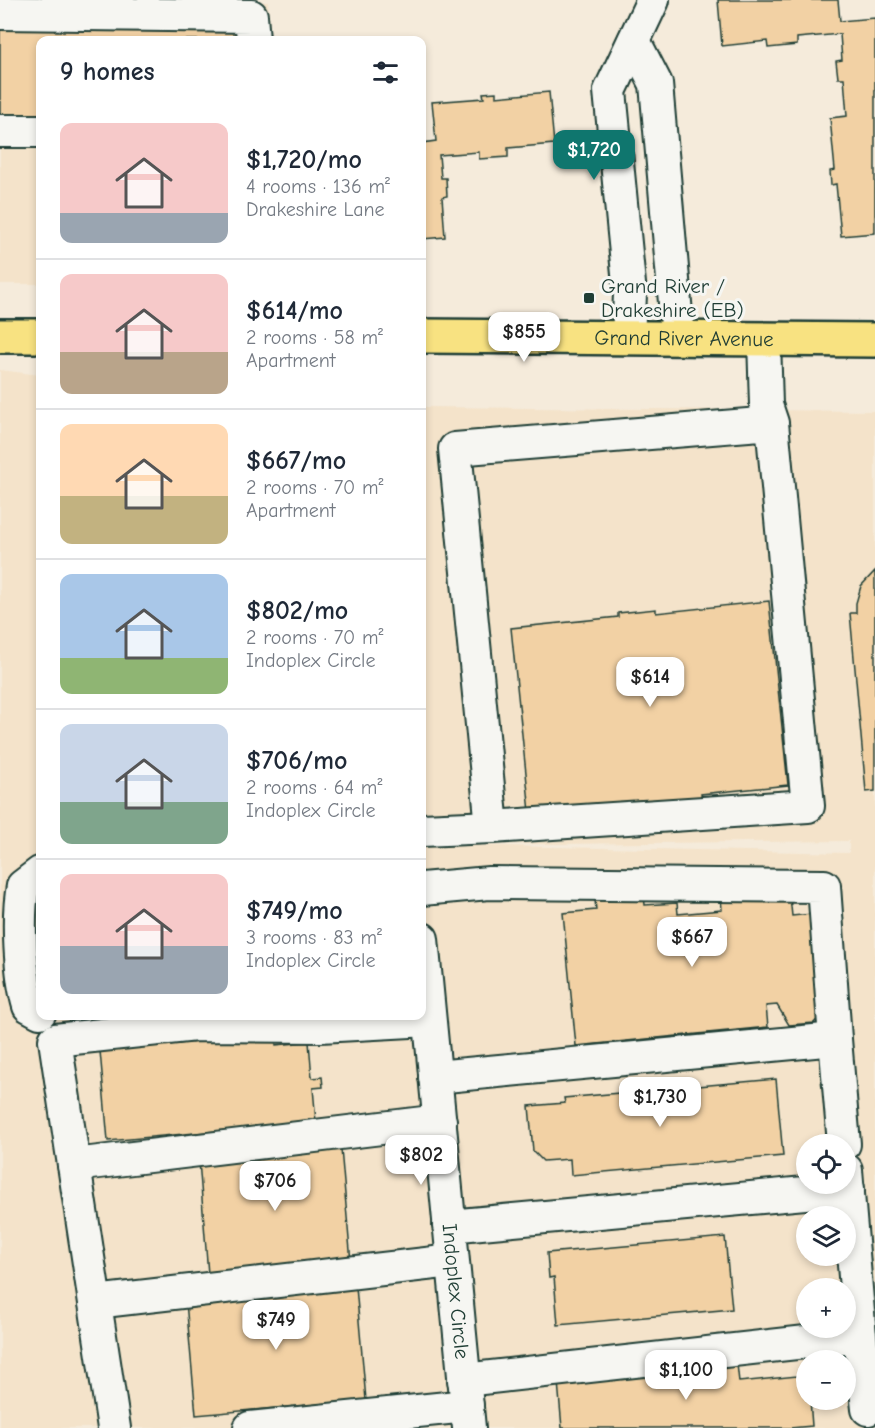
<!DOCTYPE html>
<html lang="en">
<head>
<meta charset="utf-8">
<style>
	body { margin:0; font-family:"Comic Neue",sans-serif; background:#f6f6f7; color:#1f2937; height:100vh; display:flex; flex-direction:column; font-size:22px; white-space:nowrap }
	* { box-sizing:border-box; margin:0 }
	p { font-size:20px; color:#747a83 }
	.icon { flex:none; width:33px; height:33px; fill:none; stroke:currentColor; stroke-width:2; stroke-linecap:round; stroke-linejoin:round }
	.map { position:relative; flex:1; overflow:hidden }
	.sheet { position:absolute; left:36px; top:36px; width:390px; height:984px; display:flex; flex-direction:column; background:#fff; border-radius:12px; box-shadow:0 3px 9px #0003 }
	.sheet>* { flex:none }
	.buttons { position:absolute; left:796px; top:1134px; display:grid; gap:12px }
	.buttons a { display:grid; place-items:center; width:60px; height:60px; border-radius:50%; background:#fff; box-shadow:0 3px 9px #0003; font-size:30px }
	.price { position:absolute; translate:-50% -51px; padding:0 14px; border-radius:12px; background:#fff; color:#222; font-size:20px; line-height:39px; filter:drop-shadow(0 2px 3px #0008) }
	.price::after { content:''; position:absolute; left:50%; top:36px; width:18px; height:14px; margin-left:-9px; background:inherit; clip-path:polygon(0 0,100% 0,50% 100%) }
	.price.on { background:#0f766e; color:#fff }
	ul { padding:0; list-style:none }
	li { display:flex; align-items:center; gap:18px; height:150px; padding:0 24px }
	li+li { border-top:2px solid #e0e1e3 }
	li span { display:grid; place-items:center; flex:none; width:168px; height:120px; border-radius:12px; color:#555 }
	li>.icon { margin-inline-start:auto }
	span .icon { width:72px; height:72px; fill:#fffc; stroke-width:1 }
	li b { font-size:26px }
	h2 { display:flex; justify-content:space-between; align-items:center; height:72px; padding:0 24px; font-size:26px }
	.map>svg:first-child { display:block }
	.built { fill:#f4e3ca; fill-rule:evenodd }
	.building { fill:#f2d1a4; stroke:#1f3d34; stroke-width:1.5 }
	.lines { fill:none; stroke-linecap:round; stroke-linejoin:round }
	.minor-casing { stroke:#1f3d34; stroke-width:36 }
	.major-casing { stroke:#1f3d34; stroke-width:38 }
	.minor { stroke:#f6f6f2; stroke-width:32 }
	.major { stroke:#f8e281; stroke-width:33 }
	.poi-dot { fill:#1f3d34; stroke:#f6f6f2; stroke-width:2 }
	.labels { text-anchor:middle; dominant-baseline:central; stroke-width:6; stroke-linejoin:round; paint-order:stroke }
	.poi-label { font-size:21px; fill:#1f3d34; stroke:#f6f6f2; text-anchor:start }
	.street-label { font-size:21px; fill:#1f3d34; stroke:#f6f6f2 }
</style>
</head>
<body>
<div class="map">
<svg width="875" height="1428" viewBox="0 0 875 1428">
	<rect width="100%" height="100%" fill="#f5ebdb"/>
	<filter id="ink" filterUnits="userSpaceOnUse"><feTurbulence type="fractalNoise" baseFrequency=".0167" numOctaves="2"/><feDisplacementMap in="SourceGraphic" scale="12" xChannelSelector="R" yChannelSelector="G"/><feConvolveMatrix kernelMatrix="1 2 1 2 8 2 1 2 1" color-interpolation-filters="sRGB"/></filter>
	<g filter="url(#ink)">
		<!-- built -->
		<path class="built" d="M0,0L268,2L271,40H40V284H0Z
			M0,370L40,375V1016H422V845H427L422,786V407L875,411V1428H0ZM849,841V853L458,845ZM807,1144H846V1184H807ZM807,1216H846V1256H807ZM807,1288H846V1328H807ZM807,1360H846V1400H807Z"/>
		<!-- building -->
		<path class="building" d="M718,0H838L840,21L875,18V233L841,236L836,184L831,185L830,171L835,170L830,118L847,116L844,78H838L836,61L842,60L840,34L797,38V45L768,48L767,41L722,46Z
			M0,23H224L240,36L241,40H40V120H0Z
			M496,92V97L549,92L554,144L508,148V157L479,159V152L439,155L441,178H446L447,196L442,197L445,237L422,239V143L436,141L432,102L484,98L483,93Z
			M875,571V791L866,792L850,613H856V603L861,586Z
			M769,601L788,785L701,794L703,807L643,813L641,800L530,812L511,628L618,617V613L656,609V613Z
			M644,895L645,905L677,903L678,914L722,910L721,897H790L792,916L822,913L830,1004L814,1023L789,1025L777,1005L766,1006L768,1027L576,1046L563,913L596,910L595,900Z
			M275,1035L276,1045L309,1042L312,1078L322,1077L323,1087L313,1088L316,1122L108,1141L100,1051Z
			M776,1079L783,1156L571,1175L570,1159L543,1161L533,1151L529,1106L565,1103L564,1098Z
			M341,1149L351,1262L208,1274L199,1161Z
			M725,1237L732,1309L558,1325L554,1277L549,1278L547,1253Z
			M356,1287L366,1400L196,1415L186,1302Z
			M737,1364L739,1382L807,1375V1400H810L812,1426L790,1428H562L558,1382Z"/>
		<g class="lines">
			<defs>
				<g id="minor">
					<path d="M0,13L251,16L253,40"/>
					<path d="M634,41L656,84L678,337"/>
					<path d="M0,131H40"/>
					<path d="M628,338L630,294L610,91L653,0"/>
					<path d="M764,339L766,405L772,423L455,449L492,827L808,806L772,423"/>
					<path d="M422,830L492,827"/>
					<path d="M40,873L23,886C17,917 20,976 29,1006L40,1012"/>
					<path d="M422,889L489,883L824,886L835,1039L435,1077"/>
					<path id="s1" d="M422,939L469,1428"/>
					<path d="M835,1039L844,1144"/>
					<path d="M74,1165L440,1121"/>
					<path d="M846,1170L860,1336"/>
					<path d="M449,1226L848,1189"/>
					<path d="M95,1302L452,1261"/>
					<path d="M464,1380L860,1336L868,1409"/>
					<path d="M114,1428L55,1040L196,1025L320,1026L429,1020"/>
					<path d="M250,1428L467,1406"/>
				</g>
				<g id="major">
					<path d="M0,336H40"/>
					<path id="s2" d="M422,336L875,340"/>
				</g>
			</defs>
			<!-- minor casing -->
			<use href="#minor" class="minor-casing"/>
			<!-- major casing -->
			<use href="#major" class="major-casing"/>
			<!-- minor -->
			<use href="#minor" class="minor"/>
			<!-- major -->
			<use href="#major" class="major"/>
		</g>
	</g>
	<!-- markers -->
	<rect class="poi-dot" x="583" y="292" width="12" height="12" rx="3"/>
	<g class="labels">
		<!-- poi labels -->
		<g class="poi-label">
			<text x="601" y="286">Grand River /<tspan x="601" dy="24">Drakeshire (EB)</tspan></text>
		</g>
		<!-- street labels -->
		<g class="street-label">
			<text stroke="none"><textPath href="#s2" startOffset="262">Grand River Avenue</textPath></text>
			<text stroke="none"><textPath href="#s1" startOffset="354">Indoplex Circle</textPath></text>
		</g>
	</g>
</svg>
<div class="buttons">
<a><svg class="icon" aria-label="locate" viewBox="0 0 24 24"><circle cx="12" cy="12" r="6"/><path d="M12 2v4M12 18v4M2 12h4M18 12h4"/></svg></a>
<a><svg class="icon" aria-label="layers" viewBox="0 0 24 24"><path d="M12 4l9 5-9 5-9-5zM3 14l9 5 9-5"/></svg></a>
<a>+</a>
<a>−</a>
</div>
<b class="price on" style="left:594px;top:181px">$1,720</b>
<b class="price" style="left:524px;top:363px">$855</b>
<b class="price" style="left:650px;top:708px">$614</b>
<b class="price" style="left:692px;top:968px">$667</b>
<b class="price" style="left:660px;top:1128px">$1,730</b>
<b class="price" style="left:421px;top:1186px">$802</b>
<b class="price" style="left:275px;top:1212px">$706</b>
<b class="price" style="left:276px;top:1351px">$749</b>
<b class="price" style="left:686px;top:1401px">$1,100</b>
<section class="sheet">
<h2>9 homes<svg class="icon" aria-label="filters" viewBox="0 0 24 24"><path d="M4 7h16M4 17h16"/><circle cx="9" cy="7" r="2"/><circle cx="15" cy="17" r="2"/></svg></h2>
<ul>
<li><span style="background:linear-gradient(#f6c9c9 75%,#9aa5b1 0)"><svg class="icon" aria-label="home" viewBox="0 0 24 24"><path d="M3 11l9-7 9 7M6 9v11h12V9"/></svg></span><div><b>$1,720/mo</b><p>4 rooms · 136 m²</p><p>Drakeshire Lane</p></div></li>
<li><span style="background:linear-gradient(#f6c9c9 65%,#b9a48a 0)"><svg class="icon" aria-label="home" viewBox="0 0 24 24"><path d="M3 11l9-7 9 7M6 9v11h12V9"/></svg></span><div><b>$614/mo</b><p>2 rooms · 58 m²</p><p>Apartment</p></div></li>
<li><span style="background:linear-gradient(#ffd9b3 60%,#c2b280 0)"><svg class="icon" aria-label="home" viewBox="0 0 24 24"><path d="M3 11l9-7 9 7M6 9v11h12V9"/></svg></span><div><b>$667/mo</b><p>2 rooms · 70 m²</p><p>Apartment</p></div></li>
<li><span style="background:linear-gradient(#a9c7e8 70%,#8fb573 0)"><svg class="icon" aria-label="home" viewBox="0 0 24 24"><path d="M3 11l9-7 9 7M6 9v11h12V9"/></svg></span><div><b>$802/mo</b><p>2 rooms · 70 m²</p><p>Indoplex Circle</p></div></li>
<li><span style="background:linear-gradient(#c9d6e8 65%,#7fa58c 0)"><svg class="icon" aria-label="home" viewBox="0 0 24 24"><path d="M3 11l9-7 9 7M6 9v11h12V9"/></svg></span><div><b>$706/mo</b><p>2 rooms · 64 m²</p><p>Indoplex Circle</p></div></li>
<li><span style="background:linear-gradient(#f6c9c9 60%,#9aa5b1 0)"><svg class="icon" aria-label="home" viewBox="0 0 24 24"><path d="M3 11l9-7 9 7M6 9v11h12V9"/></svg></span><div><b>$749/mo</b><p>3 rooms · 83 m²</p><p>Indoplex Circle</p></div></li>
</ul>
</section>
</div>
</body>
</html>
